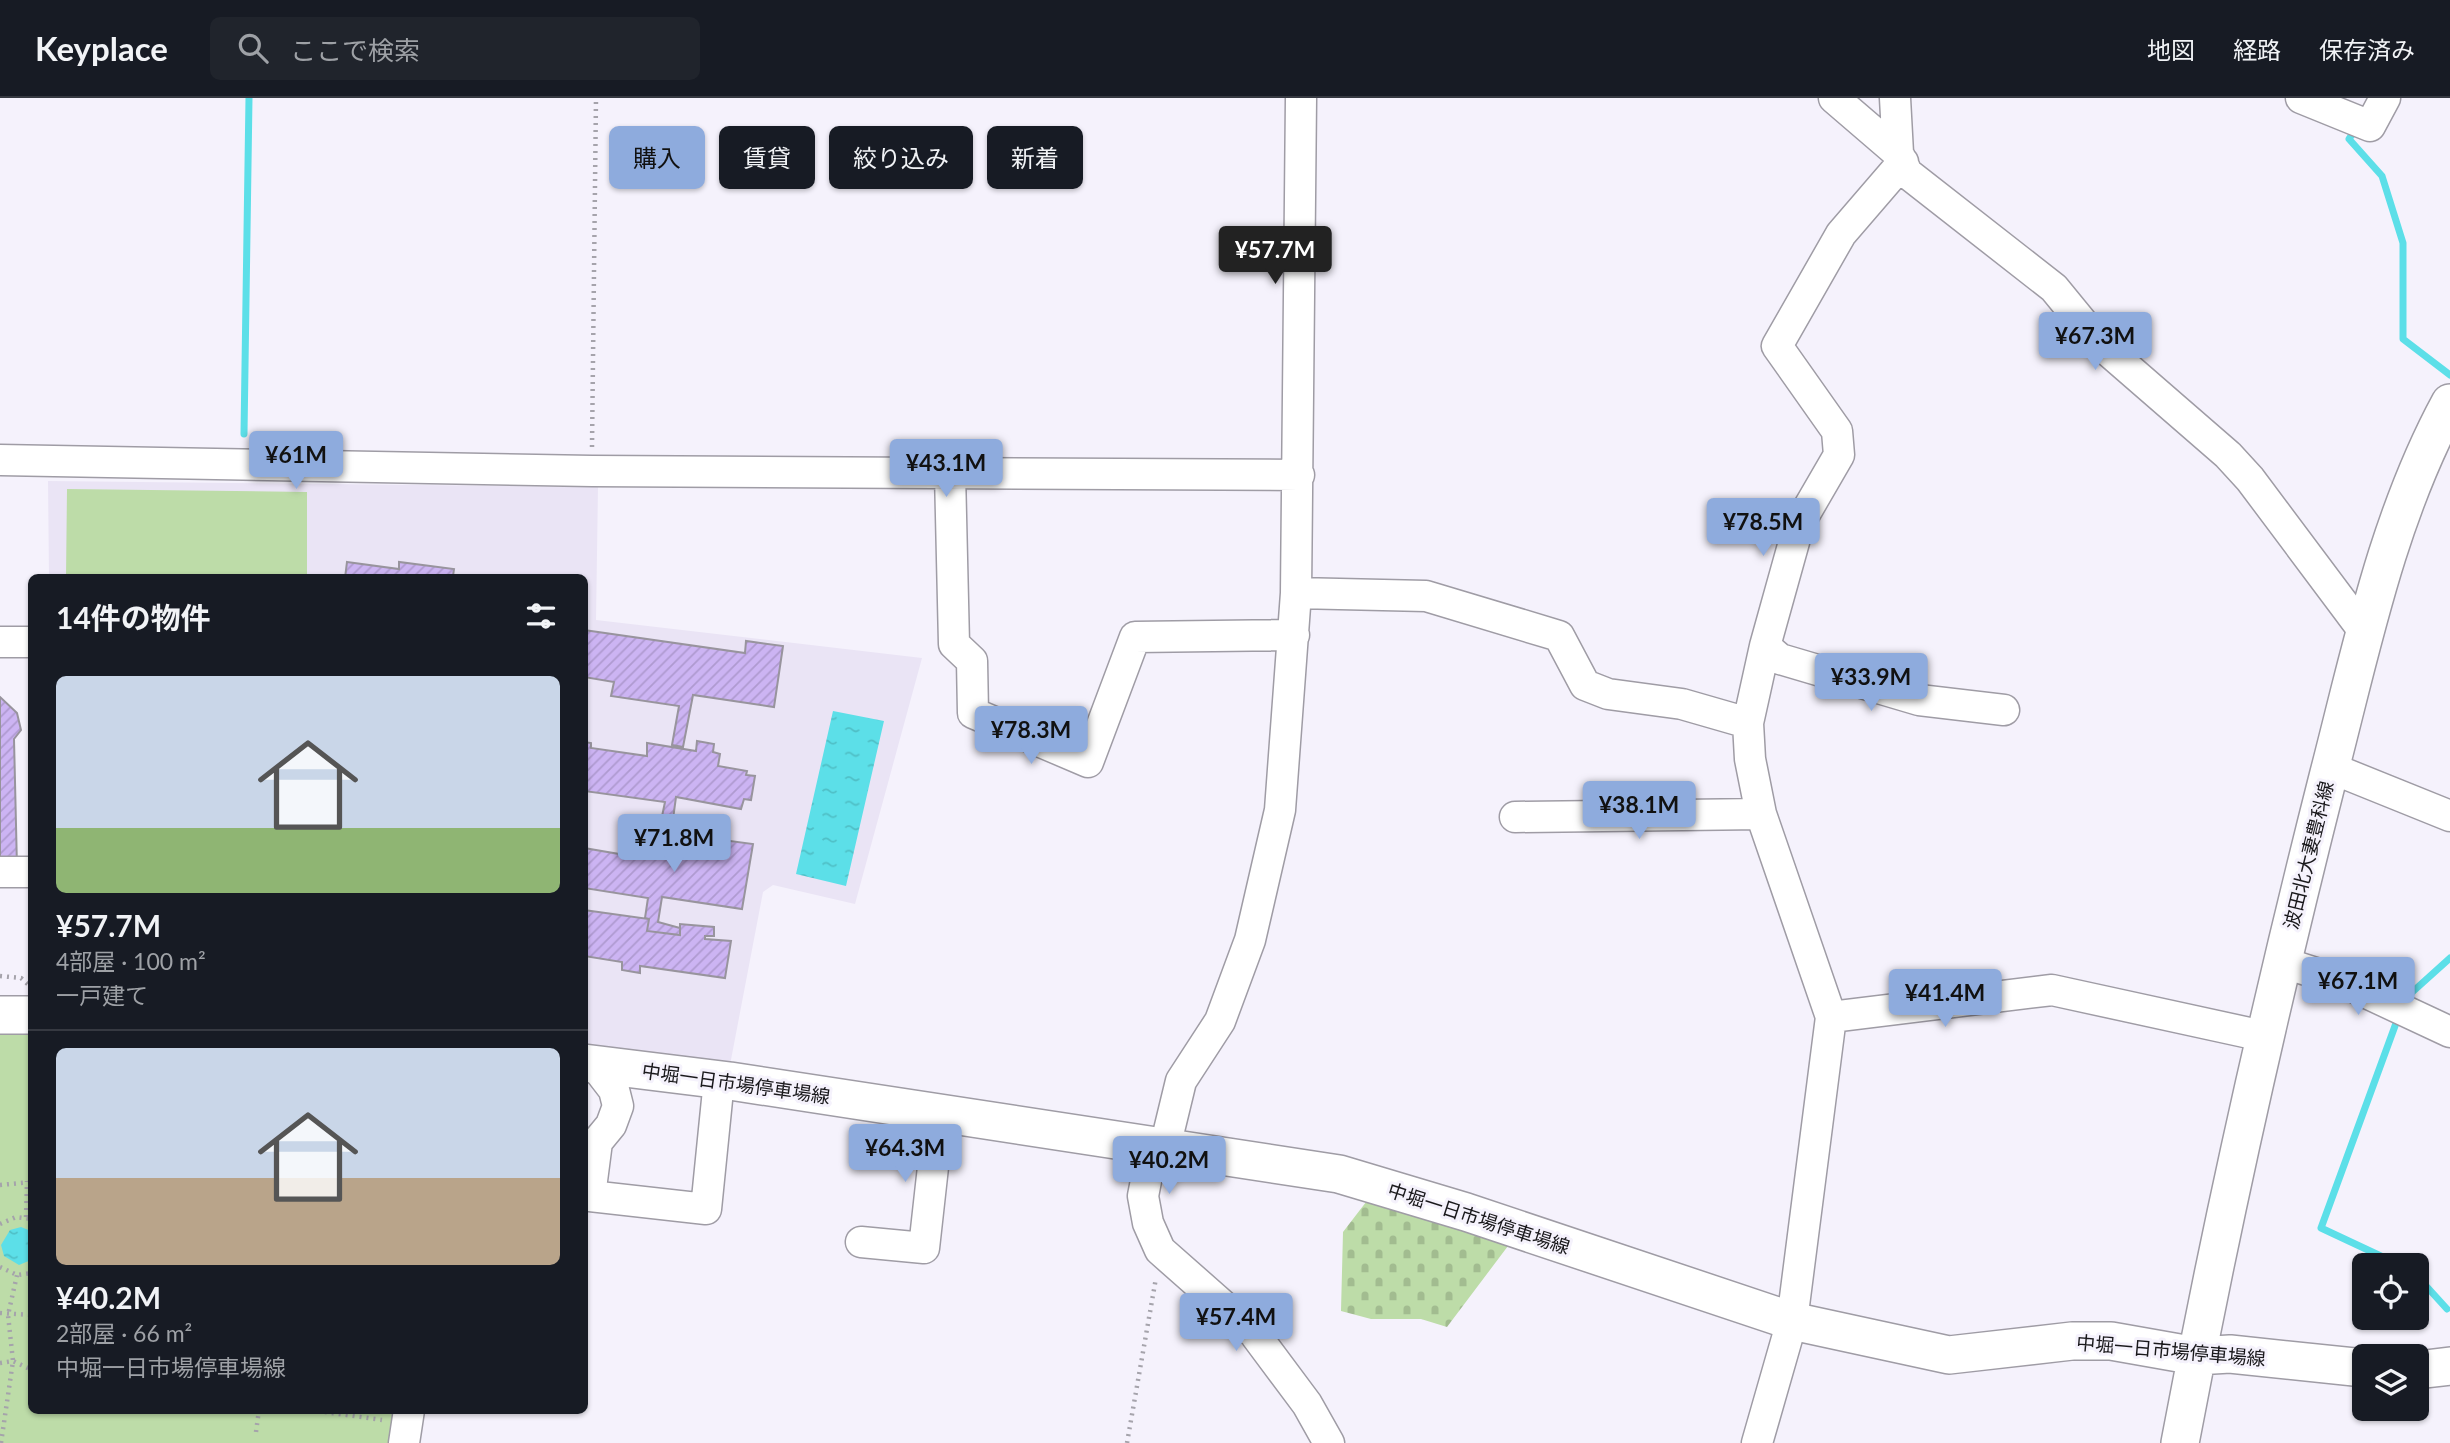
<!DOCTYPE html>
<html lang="ja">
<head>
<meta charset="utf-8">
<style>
	body { margin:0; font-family:Lato,"Noto Sans JP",sans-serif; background:#20242c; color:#f1f3f6; height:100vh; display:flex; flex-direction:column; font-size:26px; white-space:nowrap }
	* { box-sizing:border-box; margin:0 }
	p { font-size:23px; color:#9ea1a6 }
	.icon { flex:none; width:38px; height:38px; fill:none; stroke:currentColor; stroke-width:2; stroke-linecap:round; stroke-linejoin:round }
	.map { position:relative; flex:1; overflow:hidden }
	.details { position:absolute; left:28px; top:476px; width:560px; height:840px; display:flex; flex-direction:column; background:#171b24; border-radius:10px; box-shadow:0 2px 5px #0004 }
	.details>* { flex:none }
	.guide { position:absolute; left:609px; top:28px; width:665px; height:63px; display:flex; gap:14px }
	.controls { position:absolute; left:2352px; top:1155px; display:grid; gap:14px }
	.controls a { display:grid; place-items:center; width:77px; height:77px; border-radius:10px; background:#171b24; box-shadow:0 2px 5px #0004; font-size:35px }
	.price { position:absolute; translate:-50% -60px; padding:0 16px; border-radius:7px; background:#8eabdd; color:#111; font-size:23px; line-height:46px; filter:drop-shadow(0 2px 4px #0008) }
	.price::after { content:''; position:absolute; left:50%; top:42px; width:21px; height:16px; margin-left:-10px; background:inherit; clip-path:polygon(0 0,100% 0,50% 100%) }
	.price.current { background:#222; color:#fff }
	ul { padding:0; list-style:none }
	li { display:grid; align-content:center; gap:14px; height:371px; padding:0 28px }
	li+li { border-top:2px solid #363941 }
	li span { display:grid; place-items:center; height:217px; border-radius:10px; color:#555 }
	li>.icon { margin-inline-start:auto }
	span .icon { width:126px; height:126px; fill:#fffc; stroke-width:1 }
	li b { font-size:30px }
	h2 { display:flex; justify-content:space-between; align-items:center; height:84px; padding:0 28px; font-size:30px }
	.tag { padding:0 24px; border-radius:10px; background:#171b24; box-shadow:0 2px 5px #0004; font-size:24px; line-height:63px }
	.tag.current { background:#8eabdd; color:#111 }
	header { display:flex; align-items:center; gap:42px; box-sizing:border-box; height:98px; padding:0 35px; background:#171b24; border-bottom:2px solid #363941 }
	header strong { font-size:33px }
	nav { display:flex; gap:38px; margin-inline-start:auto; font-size:24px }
	.search { width:490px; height:63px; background:#20242c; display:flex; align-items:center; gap:18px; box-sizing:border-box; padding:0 24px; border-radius:10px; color:#9ea1a6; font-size:26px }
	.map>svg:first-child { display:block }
	.built { fill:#eae4f5 }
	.cemetery { fill:url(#cemetery-stones) }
	.green { fill:#bddca8 }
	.water { fill:url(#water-ripples) }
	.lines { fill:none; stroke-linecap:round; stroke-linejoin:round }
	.stream { stroke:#5cdfe8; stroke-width:7 }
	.building { fill:url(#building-hatch); stroke:#98949d; stroke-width:2 }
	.minor-casing { stroke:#9f9ca5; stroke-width:33 }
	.major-casing { stroke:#9f9ca5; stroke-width:40 }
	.path { stroke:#a5a3ab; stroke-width:4.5; stroke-dasharray:2 5; stroke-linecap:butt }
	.minor { stroke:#fff; stroke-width:30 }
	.major { stroke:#fff; stroke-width:37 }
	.labels { text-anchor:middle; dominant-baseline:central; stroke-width:6; stroke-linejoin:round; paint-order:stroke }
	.street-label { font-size:19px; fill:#19181b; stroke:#f5f2fc }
</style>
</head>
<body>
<header>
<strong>Keyplace</strong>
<div class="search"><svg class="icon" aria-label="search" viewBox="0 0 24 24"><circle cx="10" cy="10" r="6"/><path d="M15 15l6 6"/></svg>ここで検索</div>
<nav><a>地図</a><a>経路</a><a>保存済み</a></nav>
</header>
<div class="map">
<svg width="2450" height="1345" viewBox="0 0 2450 1345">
	<defs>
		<pattern id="cemetery-stones" width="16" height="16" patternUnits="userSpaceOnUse" patternTransform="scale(1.75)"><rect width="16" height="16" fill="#bddca8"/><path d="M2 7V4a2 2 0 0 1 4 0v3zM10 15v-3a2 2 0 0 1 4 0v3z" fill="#a2bc90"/></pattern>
		<pattern id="water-ripples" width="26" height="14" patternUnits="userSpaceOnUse" patternTransform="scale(1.75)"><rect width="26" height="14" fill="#5cdfe8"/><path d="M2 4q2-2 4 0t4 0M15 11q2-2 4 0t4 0" fill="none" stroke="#4fbfc6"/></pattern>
		<pattern id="building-hatch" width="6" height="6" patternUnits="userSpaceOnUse" patternTransform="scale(1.75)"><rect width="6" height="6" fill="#ccb4f3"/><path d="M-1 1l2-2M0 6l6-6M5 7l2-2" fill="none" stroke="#af9ad0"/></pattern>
	</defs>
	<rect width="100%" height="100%" fill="#f5f2fc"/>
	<!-- built -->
	<path class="built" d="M48,383L598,389L596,522L922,560L855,806L773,787L763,794L730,967L585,948L584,480L49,479Z"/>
	<!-- cemetery -->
	<path class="cemetery" d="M1373,1095L1511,1144L1447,1229L1421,1221H1371L1341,1213L1343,1134Z"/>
	<!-- green -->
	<path class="green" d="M67,391L307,394V479H66Z
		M0,929H31L32,1312L395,1313L390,1345H0Z"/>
	<!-- water -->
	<path class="water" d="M833,613L884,623L846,788L796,776Z
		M21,1129L31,1133V1162L19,1167L4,1158L1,1147L10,1132Z"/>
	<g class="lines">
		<!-- stream -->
		<path class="stream" d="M2355,32L2349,41L2382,78L2403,145V241L2450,277
			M244,336L249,0
			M2409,897L2450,860
			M2399,917L2321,1130L2400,1167
			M2417,1178L2447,1211"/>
	</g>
	<!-- building -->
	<path class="building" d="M347,464L399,471V464L454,471L453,478L462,480H345Z
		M584,532L745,555L746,543L783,548L774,609L693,597L683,649L672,647L679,608L611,598L614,584L584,579Z
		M0,599L17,615L21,632L14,641L17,769L0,770Z
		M697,643L714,646L713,654L720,656L718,668L747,673L746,677L755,678L751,702L744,701L741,711L676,699L669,750L656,747L665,704L584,693V644L591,645V650L647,658V645L696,653Z
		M670,735L753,746L742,811L662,799L658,824L680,830V837L647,833L649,821L645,820L648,800L584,790V750L631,758L634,743L669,750Z
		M584,812L649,821L647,833L680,837V826L714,829V838H705V841L731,843L725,880L640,868V875L622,872V864L584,858Z"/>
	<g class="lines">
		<defs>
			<path id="minor" d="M1834,0L1898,55
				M1895,0L1898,55L1907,75L2054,190L2099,245L2228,357L2250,381L2363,532
				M2301,0L2370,28L2385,0
				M0,362L592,373L1299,377
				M950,375L954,546L972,563L973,615L1088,664L1135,539L1294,537
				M1296,495L1426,498L1559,538L1585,587L1608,596L1682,606L1748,625
				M0,544H32
				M1765,548L1780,561L1919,602L2004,612
				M2331,670L2450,718
				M1515,719L1761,716
				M0,774H32
				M2281,864L2341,883L2450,934
				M1831,919L2052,892L2263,938
				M594,966L614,992L618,1008L611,1027L597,1044L590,1098L706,1111L719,982
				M1153,1047L1143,1098L1148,1125L1160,1152L1254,1235L1307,1306L1329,1345
				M1165,1049L1181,983L1220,923L1250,842L1280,712L1296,495L1301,0
				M861,1144L924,1150L939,1015
				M404,1345L409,1312
				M1757,1345L1792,1223L1831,919L1761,716L1750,661L1748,625L1765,548L1799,426L1839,357L1837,333L1777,248L1841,136L1903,64"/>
			<path id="major" d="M0,917H32
				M584,965L730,983L1339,1076L1466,1114L1792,1223L1949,1257L2072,1243H2111L2196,1258L2230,1256L2364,1270
				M2417,1272L2450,1268
				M2180,1345C2222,1121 2272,900 2328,679C2361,552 2387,421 2450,305"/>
		</defs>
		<!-- minor casing -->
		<use href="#minor" class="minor-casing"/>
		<!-- major casing -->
		<use href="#major" class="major-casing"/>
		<!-- path -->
		<path class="path" d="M592,349L596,0
			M0,878L21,880L31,889
			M0,1087L32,1084
			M26,1119L27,1083
			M0,1126L16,1119L32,1121
			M0,1169L17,1177L32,1175
			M0,1215L32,1217
			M0,1265L13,1263L32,1272
			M311,1312L382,1322
			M256,1334L259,1312
			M1,1345L13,1263L8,1217L17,1177
			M1127,1345L1156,1180"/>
		<!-- minor -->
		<use href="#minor" class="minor"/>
		<!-- major -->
		<use href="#major" class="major"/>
	</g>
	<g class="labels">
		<!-- street labels -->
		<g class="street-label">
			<text transform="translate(2308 757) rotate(-76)">波田北大妻豊科線</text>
			<text transform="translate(736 985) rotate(8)">中堀一日市場停車場線</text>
			<text transform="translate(1479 1120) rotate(18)">中堀一日市場停車場線</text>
			<text transform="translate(2171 1252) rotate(5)">中堀一日市場停車場線</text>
		</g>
	</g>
</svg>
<div class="controls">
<a><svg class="icon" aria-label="locate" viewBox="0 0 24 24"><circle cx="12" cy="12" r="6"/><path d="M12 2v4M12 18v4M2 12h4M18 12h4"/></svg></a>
<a><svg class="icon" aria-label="layers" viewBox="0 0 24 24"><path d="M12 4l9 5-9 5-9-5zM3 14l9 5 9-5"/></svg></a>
</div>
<b class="price current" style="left:1275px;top:188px">¥57.7M</b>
<b class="price" style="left:2095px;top:274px">¥67.3M</b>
<b class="price" style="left:296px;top:393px">¥61M</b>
<b class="price" style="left:946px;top:401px">¥43.1M</b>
<b class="price" style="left:1763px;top:460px">¥78.5M</b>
<b class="price" style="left:1871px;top:615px">¥33.9M</b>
<b class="price" style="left:1031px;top:668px">¥78.3M</b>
<b class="price" style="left:1639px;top:743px">¥38.1M</b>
<b class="price" style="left:674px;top:776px">¥71.8M</b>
<b class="price" style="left:2358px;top:919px">¥67.1M</b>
<b class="price" style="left:1945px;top:931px">¥41.4M</b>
<b class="price" style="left:905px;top:1086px">¥64.3M</b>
<b class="price" style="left:1169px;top:1098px">¥40.2M</b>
<b class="price" style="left:1236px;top:1255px">¥57.4M</b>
<div class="guide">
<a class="tag current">購入</a>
<a class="tag">賃貸</a>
<a class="tag">絞り込み</a>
<a class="tag">新着</a>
</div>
<section class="details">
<h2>14件の物件<svg class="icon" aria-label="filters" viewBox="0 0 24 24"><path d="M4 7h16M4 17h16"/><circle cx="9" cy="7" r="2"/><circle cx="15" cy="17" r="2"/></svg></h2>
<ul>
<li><span style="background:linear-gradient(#c9d6e8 70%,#8fb573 0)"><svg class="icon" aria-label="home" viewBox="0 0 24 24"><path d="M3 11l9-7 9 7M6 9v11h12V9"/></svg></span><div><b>¥57.7M</b><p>4部屋 · 100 m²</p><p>一戸建て</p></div></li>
<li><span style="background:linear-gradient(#c9d6e8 60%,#b9a48a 0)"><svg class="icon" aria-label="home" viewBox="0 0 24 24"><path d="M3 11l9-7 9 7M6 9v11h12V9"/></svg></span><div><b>¥40.2M</b><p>2部屋 · 66 m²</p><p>中堀一日市場停車場線</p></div></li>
</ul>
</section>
</div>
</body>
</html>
